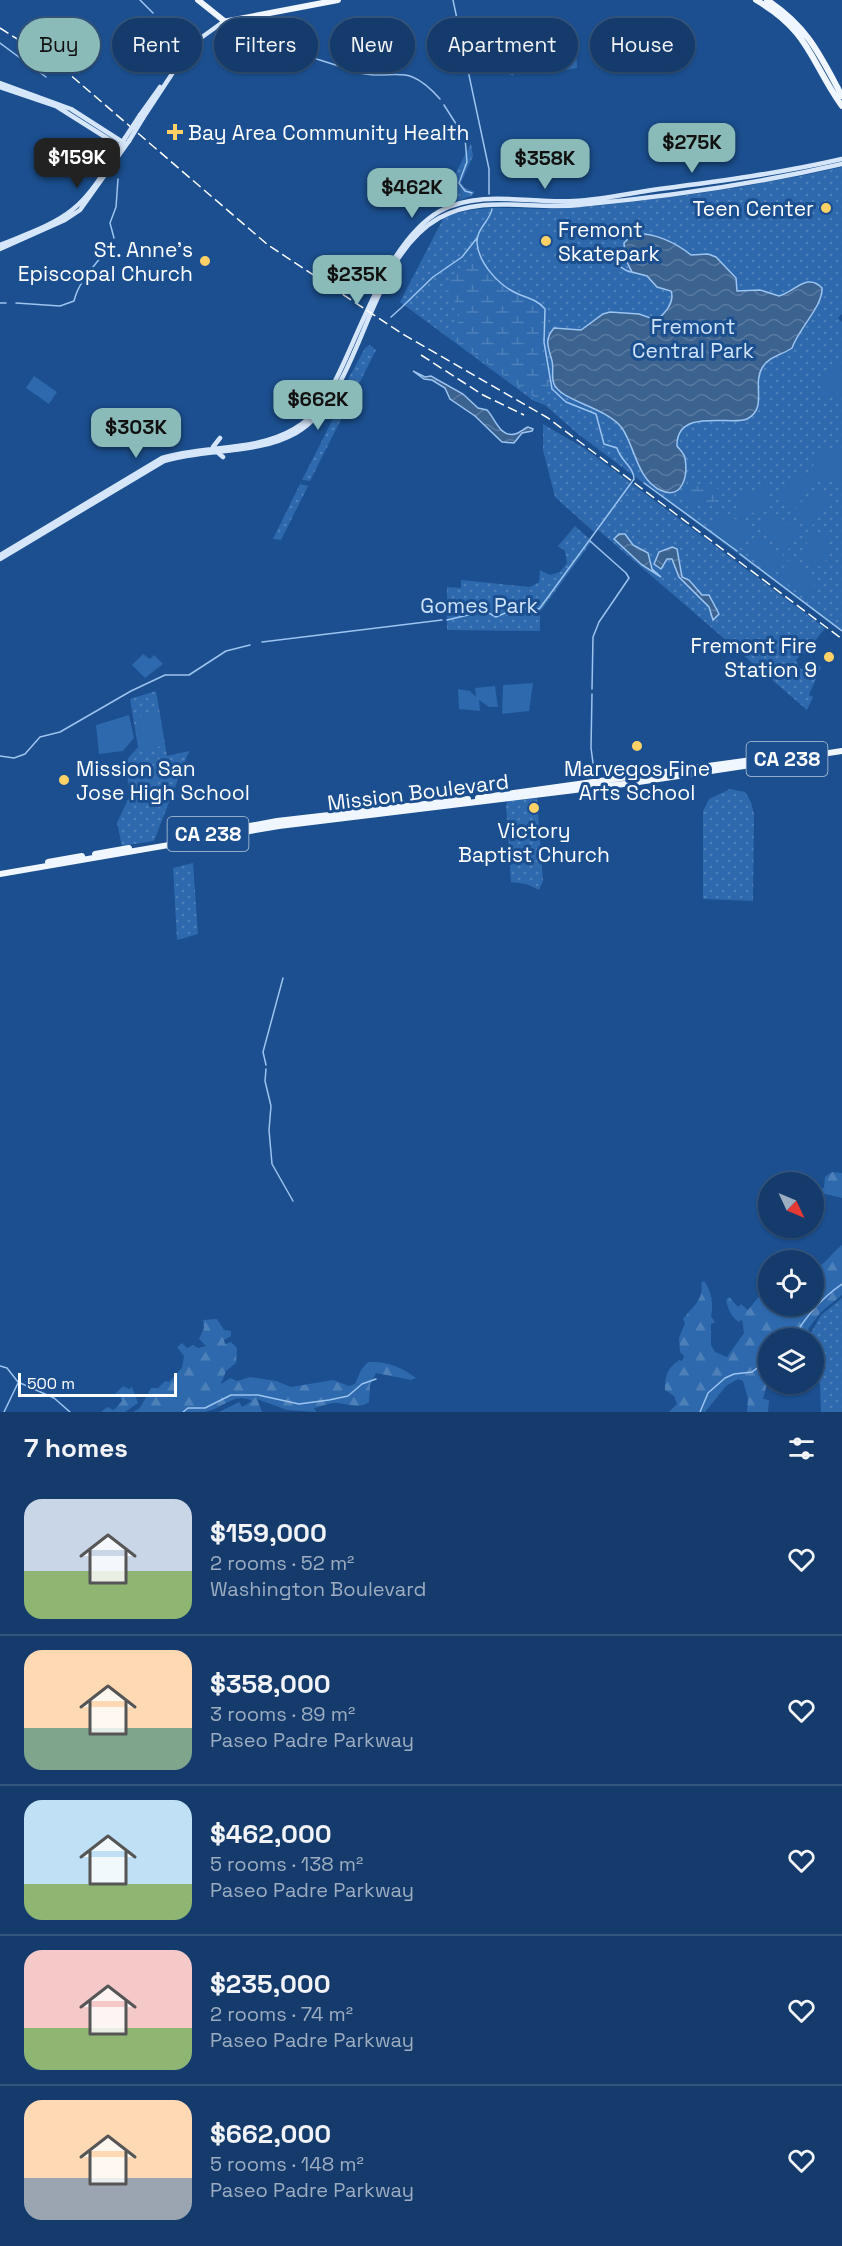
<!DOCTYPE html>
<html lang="en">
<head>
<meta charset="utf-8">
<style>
	body { margin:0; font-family:"Space Grotesk",sans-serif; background:#214673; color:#f1f3f6; height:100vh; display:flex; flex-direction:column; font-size:22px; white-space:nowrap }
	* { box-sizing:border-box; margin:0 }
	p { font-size:20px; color:#9dadc1 }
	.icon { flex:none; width:33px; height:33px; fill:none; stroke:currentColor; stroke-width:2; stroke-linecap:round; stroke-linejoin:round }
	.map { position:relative; height:1412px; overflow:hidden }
	.details { display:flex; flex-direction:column; background:#143b6b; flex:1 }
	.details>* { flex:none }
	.guide { position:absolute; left:18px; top:18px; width:807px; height:54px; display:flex; gap:12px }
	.needle { width:39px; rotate:134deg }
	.fabs { position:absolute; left:758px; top:1172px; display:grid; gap:12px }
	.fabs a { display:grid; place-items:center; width:66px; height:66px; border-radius:50%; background:#143b6b; box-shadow:0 2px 4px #0004,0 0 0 2px #33557e; font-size:30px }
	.scale { position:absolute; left:18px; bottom:15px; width:159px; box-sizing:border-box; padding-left:6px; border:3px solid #fff; border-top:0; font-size:16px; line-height:21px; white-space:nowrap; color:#fff; -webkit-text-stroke:4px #1b4f8f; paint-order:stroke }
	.price { position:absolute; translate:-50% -51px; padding:0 14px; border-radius:12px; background:#8bbbb9; color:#111; font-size:20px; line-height:39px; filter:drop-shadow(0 2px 3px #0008) }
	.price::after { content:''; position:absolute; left:50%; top:36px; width:18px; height:14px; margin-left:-9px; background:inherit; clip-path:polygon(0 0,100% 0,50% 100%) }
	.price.current { background:#222; color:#fff }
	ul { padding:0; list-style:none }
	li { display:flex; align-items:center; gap:18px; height:150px; padding:0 24px }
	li+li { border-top:2px solid #33557e }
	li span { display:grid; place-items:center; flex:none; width:168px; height:120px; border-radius:18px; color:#555 }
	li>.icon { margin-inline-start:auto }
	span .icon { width:72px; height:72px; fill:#fffc; stroke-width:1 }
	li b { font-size:26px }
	h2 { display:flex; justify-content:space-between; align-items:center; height:72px; padding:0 24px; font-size:26px }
	.pill { padding:0 21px; border-radius:27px; background:#143b6b; box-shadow:0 2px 4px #0004,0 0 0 2px #33557e; font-size:21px; line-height:54px }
	.pill.current { background:#8bbbb9; color:#111 }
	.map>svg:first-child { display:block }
	.green { fill:url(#green-dots) }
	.forest { fill:url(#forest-firs) }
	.wetland { fill:url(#wetland-marsh) }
	.pitch { fill:#2e69ad }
	.water { fill:url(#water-waves); stroke:#9cc4f0; stroke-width:1.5 }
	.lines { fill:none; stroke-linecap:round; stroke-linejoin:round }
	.stream { stroke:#9cc4f0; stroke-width:1.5 }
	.secondary { stroke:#d6e6fa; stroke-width:4.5 }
	.primary { stroke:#f0f6ff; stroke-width:6 }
	.rail { stroke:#fff; stroke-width:1.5; stroke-dasharray:10 4.5; stroke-linecap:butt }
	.secondary-bridge { stroke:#d6e6fa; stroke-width:4.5 }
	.poi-dot { fill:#ffd166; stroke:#1b4f8f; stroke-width:2 }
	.labels { text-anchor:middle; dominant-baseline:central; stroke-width:6; stroke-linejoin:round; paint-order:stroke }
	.shield { fill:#1b4f8f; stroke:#bbcadd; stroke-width:1.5 }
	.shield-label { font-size:20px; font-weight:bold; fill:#fff }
	.poi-label { font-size:21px; fill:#fff; stroke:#1b4f8f; text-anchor:start }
	.park-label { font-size:21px; fill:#cfe3fa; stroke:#1b4f8f }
	.street-label { font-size:21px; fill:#fff; stroke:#1b4f8f }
</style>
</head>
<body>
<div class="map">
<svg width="842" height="1412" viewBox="0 0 842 1412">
	<defs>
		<pattern id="green-dots" width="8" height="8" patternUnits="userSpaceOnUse" patternTransform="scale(1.5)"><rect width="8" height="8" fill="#2e69ad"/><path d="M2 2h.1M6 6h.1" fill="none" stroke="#4d80b9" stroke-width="1.8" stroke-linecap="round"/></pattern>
		<pattern id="forest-firs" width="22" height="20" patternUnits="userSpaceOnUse" patternTransform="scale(1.5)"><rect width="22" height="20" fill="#2e69ad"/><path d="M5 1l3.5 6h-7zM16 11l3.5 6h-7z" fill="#4d80b9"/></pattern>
		<pattern id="wetland-marsh" width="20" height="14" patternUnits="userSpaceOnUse" patternTransform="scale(1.5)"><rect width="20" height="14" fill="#2e69ad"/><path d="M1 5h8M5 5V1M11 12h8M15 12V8" fill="none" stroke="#4d80b9"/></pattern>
		<pattern id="water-waves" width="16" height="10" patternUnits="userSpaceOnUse" patternTransform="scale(1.5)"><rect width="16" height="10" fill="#3c6290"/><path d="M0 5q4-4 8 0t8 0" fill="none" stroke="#597aa1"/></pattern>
	</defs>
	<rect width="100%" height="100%" fill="#1b4f8f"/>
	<!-- green -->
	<path class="green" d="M529,27L533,28L534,33L513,76L506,73Z
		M471,143L473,156L461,183L465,188L475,192L471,196L438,208Z
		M842,167V314L838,318L842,322V632L578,434L545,405L534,401L400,302L444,217C487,201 526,212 570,208C661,200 753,187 842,167Z
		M370,345L376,350L310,481L302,480L335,415L313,425L338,398L365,348Z
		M543,424L584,448L825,628L806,653L801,654L796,660L800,669H806L814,663L821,667L809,695L813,697L807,710L597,529L594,532L555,497L543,450Z
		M300,484L308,486L281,540L273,539Z
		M575,526L592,541L540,612V631L447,630V587L461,588V580L530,587L539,582L540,570L550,575L560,572L567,563L565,551L558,546Z
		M156,691L167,756L189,751L154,841L122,846L117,823L130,795L125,762L138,747L130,699Z
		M730,789L745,792L751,802L754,814L753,901L703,899V811L709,799Z
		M537,798L543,881L539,890L526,884L511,882L506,805L508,801Z
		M193,863L198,934L177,940L173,868Z
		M842,1298V1412H821L820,1384L813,1357V1338H808L821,1315Z"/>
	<!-- forest -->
	<path class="forest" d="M832,1172L842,1173V1198L817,1192L818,1188H824L825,1177Z
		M842,1245V1295L821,1312L808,1329L812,1338H768V1368L762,1372L767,1384L763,1399L769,1400L768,1412H747L748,1399L743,1381L738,1379L726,1386L705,1412H669L677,1404L674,1396L665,1390C665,1375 667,1369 679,1360L682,1361L684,1356L680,1352L679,1338L685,1323L683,1319C692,1307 705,1299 701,1283L704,1281C711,1290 714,1304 711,1316L715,1322L711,1324V1345L715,1352L727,1357L744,1333L742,1319L739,1322C731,1317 728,1309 726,1300L729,1297L738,1307L741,1304L748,1310L764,1290L768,1291V1305H813V1269C826,1265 831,1253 842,1245Z
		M217,1319L224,1330L231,1331V1336L224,1340L225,1344L231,1342L237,1348L236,1363L226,1371L221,1384L230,1378L237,1381L250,1377L276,1381L291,1387L333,1380L349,1386L355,1384L361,1370L368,1362C387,1361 402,1367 416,1378L411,1380L376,1373L370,1385L369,1402C360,1409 348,1404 337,1403C331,1402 321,1407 314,1408L316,1412L287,1410L257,1399L262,1412H219L239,1402L242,1407L252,1401C233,1391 223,1410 204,1412C181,1412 156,1412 133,1412L140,1408L151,1388H158L165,1381L169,1382L182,1368L184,1356L177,1347L182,1343L187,1348L193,1345L198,1348L206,1346L199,1339L204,1328L203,1320Z
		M123,1386L129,1389L132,1387L138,1403L125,1412H101L107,1407L114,1410L122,1401L120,1396L115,1394Z"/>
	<!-- wetland -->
	<path class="wetland" d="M478,252L496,281L516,294L540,304L545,314L542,347L549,386L538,400L455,341L460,309L443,286Z
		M709,483L719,490L718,500C707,506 689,508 683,494L685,490Z"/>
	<!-- pitch -->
	<path class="pitch" d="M576,44L577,68L553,72L551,47Z
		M548,228L558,243L550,251L535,250V237L533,235Z
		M841,358L842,392L824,399C817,382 824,366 841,358Z
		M34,376L57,392L49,404L26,388Z
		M826,451H842V483L811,480L814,460Z
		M797,473L813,485L793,511L777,499Z
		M766,486L774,505L741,517L734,498Z
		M816,487L833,500L812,526L796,514Z
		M723,510L751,531L738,547L711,526Z
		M773,512L801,533L788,550L761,529Z
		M808,531L828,533L825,567L805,565Z
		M756,535L784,556L772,572L744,551Z
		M789,560L817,581L805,597L777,576Z
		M143,654L150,659L154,655L163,664L145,678L132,665Z
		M533,683L529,711L502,714L503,685Z
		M495,686L498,707H489L479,700L480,711L459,709L458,689L470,691L476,697L475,688Z
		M159,714L163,746L141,749L137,717Z
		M129,715L134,738L123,751L99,754L96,725Z"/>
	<!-- water -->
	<path class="water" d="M633,234C653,232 675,242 691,255L708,254L716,257L736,278L737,291L760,290L779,296C795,292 807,272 822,288C823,306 799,328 792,348C782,355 769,356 762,368C752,385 768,408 747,419C733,426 676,407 677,446C680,450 684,453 685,458C688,475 683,501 660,490C637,479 635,447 622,428C606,407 561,401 554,384C551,377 554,368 552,361C548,346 544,340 554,328L581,330L603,314L610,312L639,314L656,320C665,314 675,302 671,291L657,287L647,276L632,272L625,258L624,243Z
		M413,371L425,377L431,376L463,394L478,408L487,410C495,418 500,438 515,434C520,433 523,429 528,427L533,429L532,431L522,433L514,443L502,442L475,416L450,399L445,388L432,380L424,379Z
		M619,534H625L633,545L648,553L652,569L661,577L642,565L614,539Z
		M672,547L677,549L682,577L689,580L702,595H709L719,614L713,620L709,607L679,577L672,559H667L661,569L654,564L659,552Z"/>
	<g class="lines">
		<!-- stream -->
		<path class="stream" d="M140,0L153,13
			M453,0L489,169V194
			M254,39L258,40
			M260,41L345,68
			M0,43L46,77
			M351,71C396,84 404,58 440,99
			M444,105L465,138L467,162L459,183L465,191L472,193
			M114,238L110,223L116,207L118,179
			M604,260C616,259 621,271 631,272
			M0,303H6
			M16,303L60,306L74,301C79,280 95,266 108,248
			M402,307L433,277L462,257L477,238
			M391,317L401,308
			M644,483L737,551
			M590,541L626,573L629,578L599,622L593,637L592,689
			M740,554L842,631
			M447,620L485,611L496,617L519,607L535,611L540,608L634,479C634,467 620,460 617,448L604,444L596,414L566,402L552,389L544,342L545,309C537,299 526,298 516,293C499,285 479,264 477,243C476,229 490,221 492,209
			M262,642L442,620
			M592,694L591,748L595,778
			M0,756L14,758L25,754L40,737L60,732L131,691L165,675H189L226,651L250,645
			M266,1065L263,1052L283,978
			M266,1069L265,1081L271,1106L269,1130L272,1164L293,1201
			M793,1338C806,1316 820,1299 842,1284
			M0,1366L7,1368L18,1382L54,1398L70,1412
			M4,1412L18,1383
			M183,1412L188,1408H205L231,1395H258L299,1404L329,1400L348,1396L362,1384L376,1379
			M700,1412L708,1393L725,1378L734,1374L752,1372L768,1360"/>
		<!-- secondary -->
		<path class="secondary" d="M0,83L71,109L124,143
			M0,87L56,106L121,147
			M140,115L160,87
			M143,118L191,45L223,22
			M0,245C24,235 52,226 72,210C94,193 110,162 125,138
			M0,249L65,220L80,210L129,141
			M213,447L220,438
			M216,451L223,457
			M0,555L162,458C204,445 255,452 294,429C322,413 333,386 346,358C367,312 394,237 440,211C481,189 530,204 574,201C602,200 631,193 659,189C721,181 781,173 842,159
			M0,559L164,461C206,448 257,455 296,433C364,393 365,260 439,218C481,194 532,210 578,205C666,197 755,184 842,164"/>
		<!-- primary -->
		<path class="primary" d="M198,0L228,24
			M756,0C810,31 810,61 842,106
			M767,0C808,27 820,55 842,96
			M223,22L338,0
			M478,798L801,753
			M207,834L277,821L468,799
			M95,854L129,848
			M48,862L82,856
			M0,874L279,826L632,783L842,751"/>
		<!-- rail -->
		<path class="rail" d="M0,28L61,67L268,245L401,333L548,418L842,639
			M421,355L483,395L524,415"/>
		<!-- secondary-bridge -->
		<path class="secondary-bridge" d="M125,138L140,115
			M129,141L143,118"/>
	</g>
	<!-- markers -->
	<g class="poi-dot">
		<path d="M172 123h6v6h6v6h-6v6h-6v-6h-6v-6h6z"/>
		<circle cx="826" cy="208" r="6"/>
		<circle cx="546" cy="241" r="6"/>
		<circle cx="205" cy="261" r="6"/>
		<circle cx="829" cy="657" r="6"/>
		<circle cx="637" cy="746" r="6"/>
		<circle cx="64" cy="780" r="6"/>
		<circle cx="534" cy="808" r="6"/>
	</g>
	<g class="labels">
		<!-- shield labels -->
		<g class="shield">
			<rect x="746.5" y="742" width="81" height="34" rx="4.5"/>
			<rect x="167.5" y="817" width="81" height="34" rx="4.5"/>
		</g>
		<g class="shield-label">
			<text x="787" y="759">CA 238</text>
			<text x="208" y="834">CA 238</text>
		</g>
		<!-- poi labels -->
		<g class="poi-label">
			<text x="188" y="132">Bay Area Community Health</text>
			<text x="814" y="208" text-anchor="end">Teen Center</text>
			<text x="558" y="229">Fremont<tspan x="558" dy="24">Skatepark</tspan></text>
			<text x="193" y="249" text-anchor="end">St. Anne's<tspan x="193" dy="24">Episcopal Church</tspan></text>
			<text x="817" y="645" text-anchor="end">Fremont Fire<tspan x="817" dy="24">Station 9</tspan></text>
			<text x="76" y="768">Mission San<tspan x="76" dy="24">Jose High School</tspan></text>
			<text x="637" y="768" text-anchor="middle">Marvegos Fine<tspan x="637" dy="24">Arts School</tspan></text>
			<text x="534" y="830" text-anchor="middle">Victory<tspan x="534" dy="24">Baptist Church</tspan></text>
		</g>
		<!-- park labels -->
		<g class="park-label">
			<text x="693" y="326">Fremont<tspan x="693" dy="24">Central Park</tspan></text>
			<text x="479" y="605">Gomes Park</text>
		</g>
		<!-- street labels -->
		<g class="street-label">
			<text transform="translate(418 792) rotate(-7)">Mission Boulevard</text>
		</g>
	</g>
</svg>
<div class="fabs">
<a><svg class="needle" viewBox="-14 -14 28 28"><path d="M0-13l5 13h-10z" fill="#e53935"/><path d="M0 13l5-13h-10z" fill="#9dadc1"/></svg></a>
<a><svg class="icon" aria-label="locate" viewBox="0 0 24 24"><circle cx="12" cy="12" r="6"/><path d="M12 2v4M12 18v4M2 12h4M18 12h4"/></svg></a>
<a><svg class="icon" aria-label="layers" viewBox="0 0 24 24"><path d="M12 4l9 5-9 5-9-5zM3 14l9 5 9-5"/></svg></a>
</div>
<div class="scale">500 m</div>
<b class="price" style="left:692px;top:174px">$275K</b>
<b class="price current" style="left:77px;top:189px">$159K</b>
<b class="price" style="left:545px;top:190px">$358K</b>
<b class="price" style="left:412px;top:219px">$462K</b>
<b class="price" style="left:357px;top:306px">$235K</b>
<b class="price" style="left:318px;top:431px">$662K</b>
<b class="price" style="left:136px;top:459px">$303K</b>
<div class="guide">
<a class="pill current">Buy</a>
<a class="pill">Rent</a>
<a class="pill">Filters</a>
<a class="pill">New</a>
<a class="pill">Apartment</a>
<a class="pill">House</a>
</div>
</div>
<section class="details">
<h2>7 homes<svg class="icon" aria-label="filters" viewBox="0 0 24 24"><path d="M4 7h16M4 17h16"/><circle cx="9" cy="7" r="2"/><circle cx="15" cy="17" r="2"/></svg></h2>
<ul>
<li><span style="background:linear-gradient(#c9d6e8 60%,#8fb573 0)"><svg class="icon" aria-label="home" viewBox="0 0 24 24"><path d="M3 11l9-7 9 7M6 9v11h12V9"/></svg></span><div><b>$159,000</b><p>2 rooms · 52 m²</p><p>Washington Boulevard</p></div><svg class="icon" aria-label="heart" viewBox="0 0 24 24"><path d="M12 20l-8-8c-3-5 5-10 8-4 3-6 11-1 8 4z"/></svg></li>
<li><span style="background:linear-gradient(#ffd9b3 65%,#7fa58c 0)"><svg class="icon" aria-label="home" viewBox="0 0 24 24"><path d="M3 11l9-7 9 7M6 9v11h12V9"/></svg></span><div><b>$358,000</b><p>3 rooms · 89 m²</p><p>Paseo Padre Parkway</p></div><svg class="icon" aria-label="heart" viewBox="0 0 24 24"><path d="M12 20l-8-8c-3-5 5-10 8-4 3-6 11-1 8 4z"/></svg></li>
<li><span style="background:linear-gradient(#bfe0f5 70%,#8fb573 0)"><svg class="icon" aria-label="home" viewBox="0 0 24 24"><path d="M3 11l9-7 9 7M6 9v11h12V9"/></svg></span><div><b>$462,000</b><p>5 rooms · 138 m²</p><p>Paseo Padre Parkway</p></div><svg class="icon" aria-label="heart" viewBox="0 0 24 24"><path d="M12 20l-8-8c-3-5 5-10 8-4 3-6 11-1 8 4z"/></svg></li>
<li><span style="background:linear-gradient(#f6c9c9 65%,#8fb573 0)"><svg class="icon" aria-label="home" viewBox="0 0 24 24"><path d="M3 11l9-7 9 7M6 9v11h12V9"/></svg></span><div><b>$235,000</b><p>2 rooms · 74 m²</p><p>Paseo Padre Parkway</p></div><svg class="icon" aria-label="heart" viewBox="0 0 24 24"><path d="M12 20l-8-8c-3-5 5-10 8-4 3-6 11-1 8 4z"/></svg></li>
<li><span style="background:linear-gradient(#ffd9b3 65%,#9aa5b1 0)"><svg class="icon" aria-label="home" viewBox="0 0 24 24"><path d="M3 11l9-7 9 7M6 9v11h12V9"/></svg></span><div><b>$662,000</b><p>5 rooms · 148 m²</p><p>Paseo Padre Parkway</p></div><svg class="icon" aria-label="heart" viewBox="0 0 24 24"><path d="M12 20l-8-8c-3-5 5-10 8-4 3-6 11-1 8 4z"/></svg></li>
</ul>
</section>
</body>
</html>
